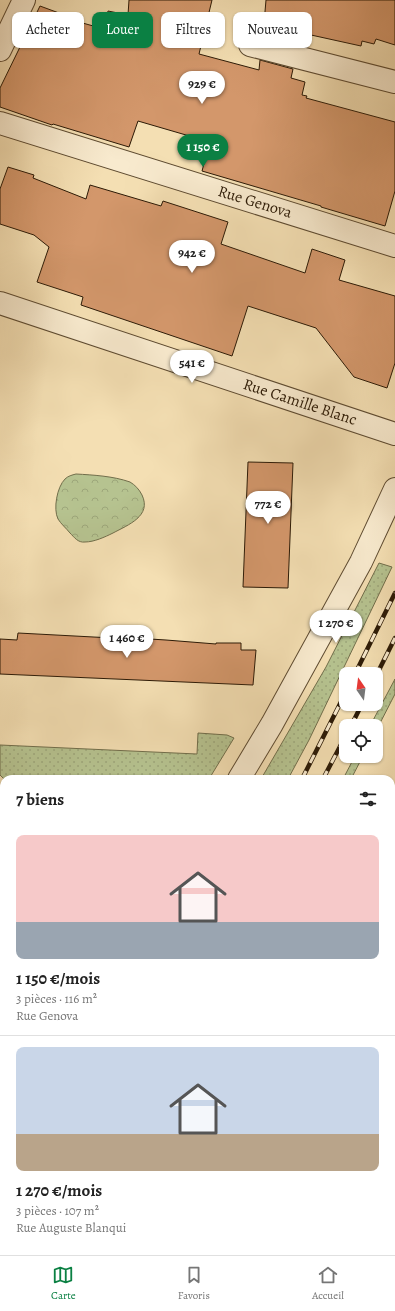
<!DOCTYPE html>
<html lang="fr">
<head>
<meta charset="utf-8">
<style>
	body { margin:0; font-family:Alegreya,serif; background:#f2f2f2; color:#222; height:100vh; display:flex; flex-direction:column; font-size:15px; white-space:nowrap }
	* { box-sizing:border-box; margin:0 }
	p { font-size:13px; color:#767676 }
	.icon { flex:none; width:22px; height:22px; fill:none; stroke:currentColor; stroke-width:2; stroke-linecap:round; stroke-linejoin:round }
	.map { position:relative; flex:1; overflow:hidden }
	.side { position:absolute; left:0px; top:775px; width:395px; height:480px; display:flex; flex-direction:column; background:#fff; border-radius:12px 12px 0 0; box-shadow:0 1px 3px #0004 }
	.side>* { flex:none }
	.hud { position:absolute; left:12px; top:12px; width:371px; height:36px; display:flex; gap:8px }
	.needle { width:26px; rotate:346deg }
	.controls { position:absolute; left:339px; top:667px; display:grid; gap:8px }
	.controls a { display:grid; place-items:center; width:44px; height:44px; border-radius:8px; background:#fff; box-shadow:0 1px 3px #0004; font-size:20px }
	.price { position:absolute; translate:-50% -34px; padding:0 9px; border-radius:14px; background:#fff; color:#222; font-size:13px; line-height:26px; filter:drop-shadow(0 1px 2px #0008) }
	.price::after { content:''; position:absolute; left:50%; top:24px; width:12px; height:9px; margin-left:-6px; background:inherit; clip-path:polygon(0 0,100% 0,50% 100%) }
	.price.selected { background:#0b8043; color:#fff }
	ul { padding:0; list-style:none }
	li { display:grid; align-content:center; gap:8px; height:212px; padding:0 16px }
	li+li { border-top:1px solid #e0e0e0 }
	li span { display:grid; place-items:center; height:124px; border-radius:8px; color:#555 }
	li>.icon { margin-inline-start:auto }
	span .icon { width:72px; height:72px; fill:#fffc; stroke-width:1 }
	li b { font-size:17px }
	h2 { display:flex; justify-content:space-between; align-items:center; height:48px; padding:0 16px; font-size:17px }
	.pill { padding:0 14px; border-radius:8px; background:#fff; box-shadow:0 1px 3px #0004; font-size:14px; line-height:36px }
	.pill.selected { background:#0b8043; color:#fff }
	.dock { display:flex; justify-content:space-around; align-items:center; height:56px; border-top:1px solid #e0e0e0; background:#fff; font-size:11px; color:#767676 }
	.dock a { display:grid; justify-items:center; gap:2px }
	.dock .selected { color:#0b8043 }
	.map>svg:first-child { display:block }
	.grass { fill:url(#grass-dots); stroke:#716e4b }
	.forest { fill:url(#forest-firs); stroke:#716e4b }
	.park { fill:url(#park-crowns); stroke:#716e4b }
	.building { fill:#d3976b; stroke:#2c1a06 }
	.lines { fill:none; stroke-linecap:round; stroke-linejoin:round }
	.minor-casing { stroke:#5e4b31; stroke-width:24 }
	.secondary-casing { stroke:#2c1a06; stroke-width:24 }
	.motorway-casing { stroke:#2c1a06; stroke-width:24 }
	.minor { stroke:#f8eace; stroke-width:22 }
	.secondary { stroke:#f8eace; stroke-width:22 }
	.motorway { stroke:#f4dfb3; stroke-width:22 }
	.rail-casing { stroke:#2c1a06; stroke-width:4.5 }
	.rail { stroke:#f8eace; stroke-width:3; stroke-dasharray:9; stroke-linecap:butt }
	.labels { text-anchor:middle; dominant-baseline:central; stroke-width:3; stroke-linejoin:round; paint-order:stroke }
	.street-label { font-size:16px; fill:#2c1a06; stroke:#f8eace }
</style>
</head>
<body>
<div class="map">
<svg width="395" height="1255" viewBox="0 0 395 1255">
	<defs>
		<pattern id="grass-dots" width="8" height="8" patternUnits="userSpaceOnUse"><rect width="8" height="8" fill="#b6c390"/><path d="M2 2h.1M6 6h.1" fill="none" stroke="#9da77b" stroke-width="1.8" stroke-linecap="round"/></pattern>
		<pattern id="forest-firs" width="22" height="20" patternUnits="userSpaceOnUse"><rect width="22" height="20" fill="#b6c390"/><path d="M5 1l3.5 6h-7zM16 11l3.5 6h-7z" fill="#9da77b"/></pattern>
		<pattern id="park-crowns" width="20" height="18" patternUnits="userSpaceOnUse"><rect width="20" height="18" fill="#b6c390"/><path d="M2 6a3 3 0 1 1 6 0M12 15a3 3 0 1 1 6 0" fill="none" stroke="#9da77b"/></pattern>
	</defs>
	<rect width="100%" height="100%" fill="#f4dfb3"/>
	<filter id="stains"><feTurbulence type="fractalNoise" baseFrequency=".005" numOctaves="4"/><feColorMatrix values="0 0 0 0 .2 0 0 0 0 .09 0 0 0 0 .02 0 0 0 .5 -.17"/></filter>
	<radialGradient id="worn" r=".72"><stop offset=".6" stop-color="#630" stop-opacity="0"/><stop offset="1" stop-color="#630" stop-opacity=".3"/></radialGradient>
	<!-- grass -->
	<path class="grass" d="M379,563L392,567L309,740L288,779H261L326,667Z
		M395,679V694L376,731V726H370Z
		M198,733L227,735L234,738L209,779H4L0,775V745L197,754Z
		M355,756H363L351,779H343Z
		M10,1251H37L35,1255H8Z
		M92,1251H138L142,1255H90Z"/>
	<!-- forest -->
	<path class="forest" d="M0,837L4,841V926L0,922Z
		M337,1251H380L385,1255H341Z"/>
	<!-- park -->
	<path class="park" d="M76,474C93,475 113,476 130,482C135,485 139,489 142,495C152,516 128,525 113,533C105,537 94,542 85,542C78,543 74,537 70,533C66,528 61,524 58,519C53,509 57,487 65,479C68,476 72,475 76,474Z"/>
	<!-- building -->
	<path class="building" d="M129,0H212L199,54L259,70L260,60L293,69L291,78L305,82L302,95L307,96L306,98L395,122V191L385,226L321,207V206L202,171L210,142L138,121L129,147L53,124L52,125L0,107V88L40,6L59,13L79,22L104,29L108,11L128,15Z
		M266,0H395V45L376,39L374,44L362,41L361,46L302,33L299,45L263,35Z
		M8,167L34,175L33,178L86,199L90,185L161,206L163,201L228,222L221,244L305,273L312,249L345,260L339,280L395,296V363L387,388L354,377L316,328L248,306L232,356L81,305L83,297L37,282L49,247L34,235L0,224V189Z
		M248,462L293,463L288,588L243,587Z
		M18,633L150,640V639L166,640L216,644V643H241V650H256L253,685L0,674V639L17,640Z"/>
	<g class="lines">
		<defs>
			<path id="minor" d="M250,45L395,82
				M0,50L24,0
				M0,123L395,246
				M0,303L395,434
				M239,779L272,724L361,562L395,489
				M0,809L4,814
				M391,879L395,871
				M0,1222L4,1215"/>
			<path id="secondary" d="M391,1112L395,1111
				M0,1114H4
				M0,1129H4"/>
			<path id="motorway" d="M0,973L4,977
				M0,1066L4,1070
				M184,1251L188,1255
				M276,1251L280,1255"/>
		</defs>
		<!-- minor casing -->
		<use href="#minor" class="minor-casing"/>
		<!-- secondary casing -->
		<use href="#secondary" class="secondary-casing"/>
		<!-- motorway casing -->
		<use href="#motorway" class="motorway-casing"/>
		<!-- minor -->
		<use href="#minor" class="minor"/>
		<!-- secondary -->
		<use href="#secondary" class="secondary"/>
		<!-- motorway -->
		<use href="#motorway" class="motorway"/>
		<defs>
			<path id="rail" d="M355,674L395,593
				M376,676L395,638
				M351,726L362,704
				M302,779L346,692
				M323,779L346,735
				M48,1255L50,1251
				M69,1255L71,1251"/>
		</defs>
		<!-- rail casing -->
		<use href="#rail" class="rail-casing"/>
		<!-- rail -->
		<use href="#rail" class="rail"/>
	</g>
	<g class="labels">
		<!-- street labels -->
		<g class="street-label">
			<text transform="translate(255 202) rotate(17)">Rue Genova</text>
			<text transform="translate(300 402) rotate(18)">Rue Camille Blanc</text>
		</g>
	</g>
	<rect width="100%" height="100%" filter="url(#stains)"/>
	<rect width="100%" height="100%" fill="url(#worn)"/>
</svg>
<div class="controls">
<a><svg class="needle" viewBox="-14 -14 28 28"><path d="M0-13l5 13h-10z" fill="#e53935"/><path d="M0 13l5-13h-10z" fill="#767676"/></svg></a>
<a><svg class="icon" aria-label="locate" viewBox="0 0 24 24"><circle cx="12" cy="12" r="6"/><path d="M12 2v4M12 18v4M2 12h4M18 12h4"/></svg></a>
</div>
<b class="price" style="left:202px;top:105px">929 €</b>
<b class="price selected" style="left:203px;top:168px">1 150 €</b>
<b class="price" style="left:192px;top:274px">942 €</b>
<b class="price" style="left:192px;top:384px">541 €</b>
<b class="price" style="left:268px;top:525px">772 €</b>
<b class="price" style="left:336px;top:644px">1 270 €</b>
<b class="price" style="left:127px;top:659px">1 460 €</b>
<div class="hud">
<a class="pill">Acheter</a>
<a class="pill selected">Louer</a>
<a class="pill">Filtres</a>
<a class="pill">Nouveau</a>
</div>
<section class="side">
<h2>7 biens<svg class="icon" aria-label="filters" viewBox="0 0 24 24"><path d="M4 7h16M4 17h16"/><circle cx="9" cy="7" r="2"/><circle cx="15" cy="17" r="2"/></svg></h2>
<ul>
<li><span style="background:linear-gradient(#f6c9c9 70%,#9aa5b1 0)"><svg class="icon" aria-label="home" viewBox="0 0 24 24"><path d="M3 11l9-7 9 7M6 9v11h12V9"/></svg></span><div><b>1 150 €/mois</b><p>3 pièces · 116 m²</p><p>Rue Genova</p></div></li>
<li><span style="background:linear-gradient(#c9d6e8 70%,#b9a48a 0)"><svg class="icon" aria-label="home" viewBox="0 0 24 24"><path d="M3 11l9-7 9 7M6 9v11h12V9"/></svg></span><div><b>1 270 €/mois</b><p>3 pièces · 107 m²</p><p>Rue Auguste Blanqui</p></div></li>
</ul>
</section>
</div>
<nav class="dock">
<a class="selected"><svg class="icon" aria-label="map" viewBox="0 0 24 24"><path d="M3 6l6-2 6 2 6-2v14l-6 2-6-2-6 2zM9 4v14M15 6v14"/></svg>Carte</a>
<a><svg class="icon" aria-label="saved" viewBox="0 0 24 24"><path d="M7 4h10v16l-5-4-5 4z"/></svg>Favoris</a>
<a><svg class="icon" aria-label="home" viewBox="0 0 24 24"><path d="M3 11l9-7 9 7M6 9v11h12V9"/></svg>Accueil</a>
</nav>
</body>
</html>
